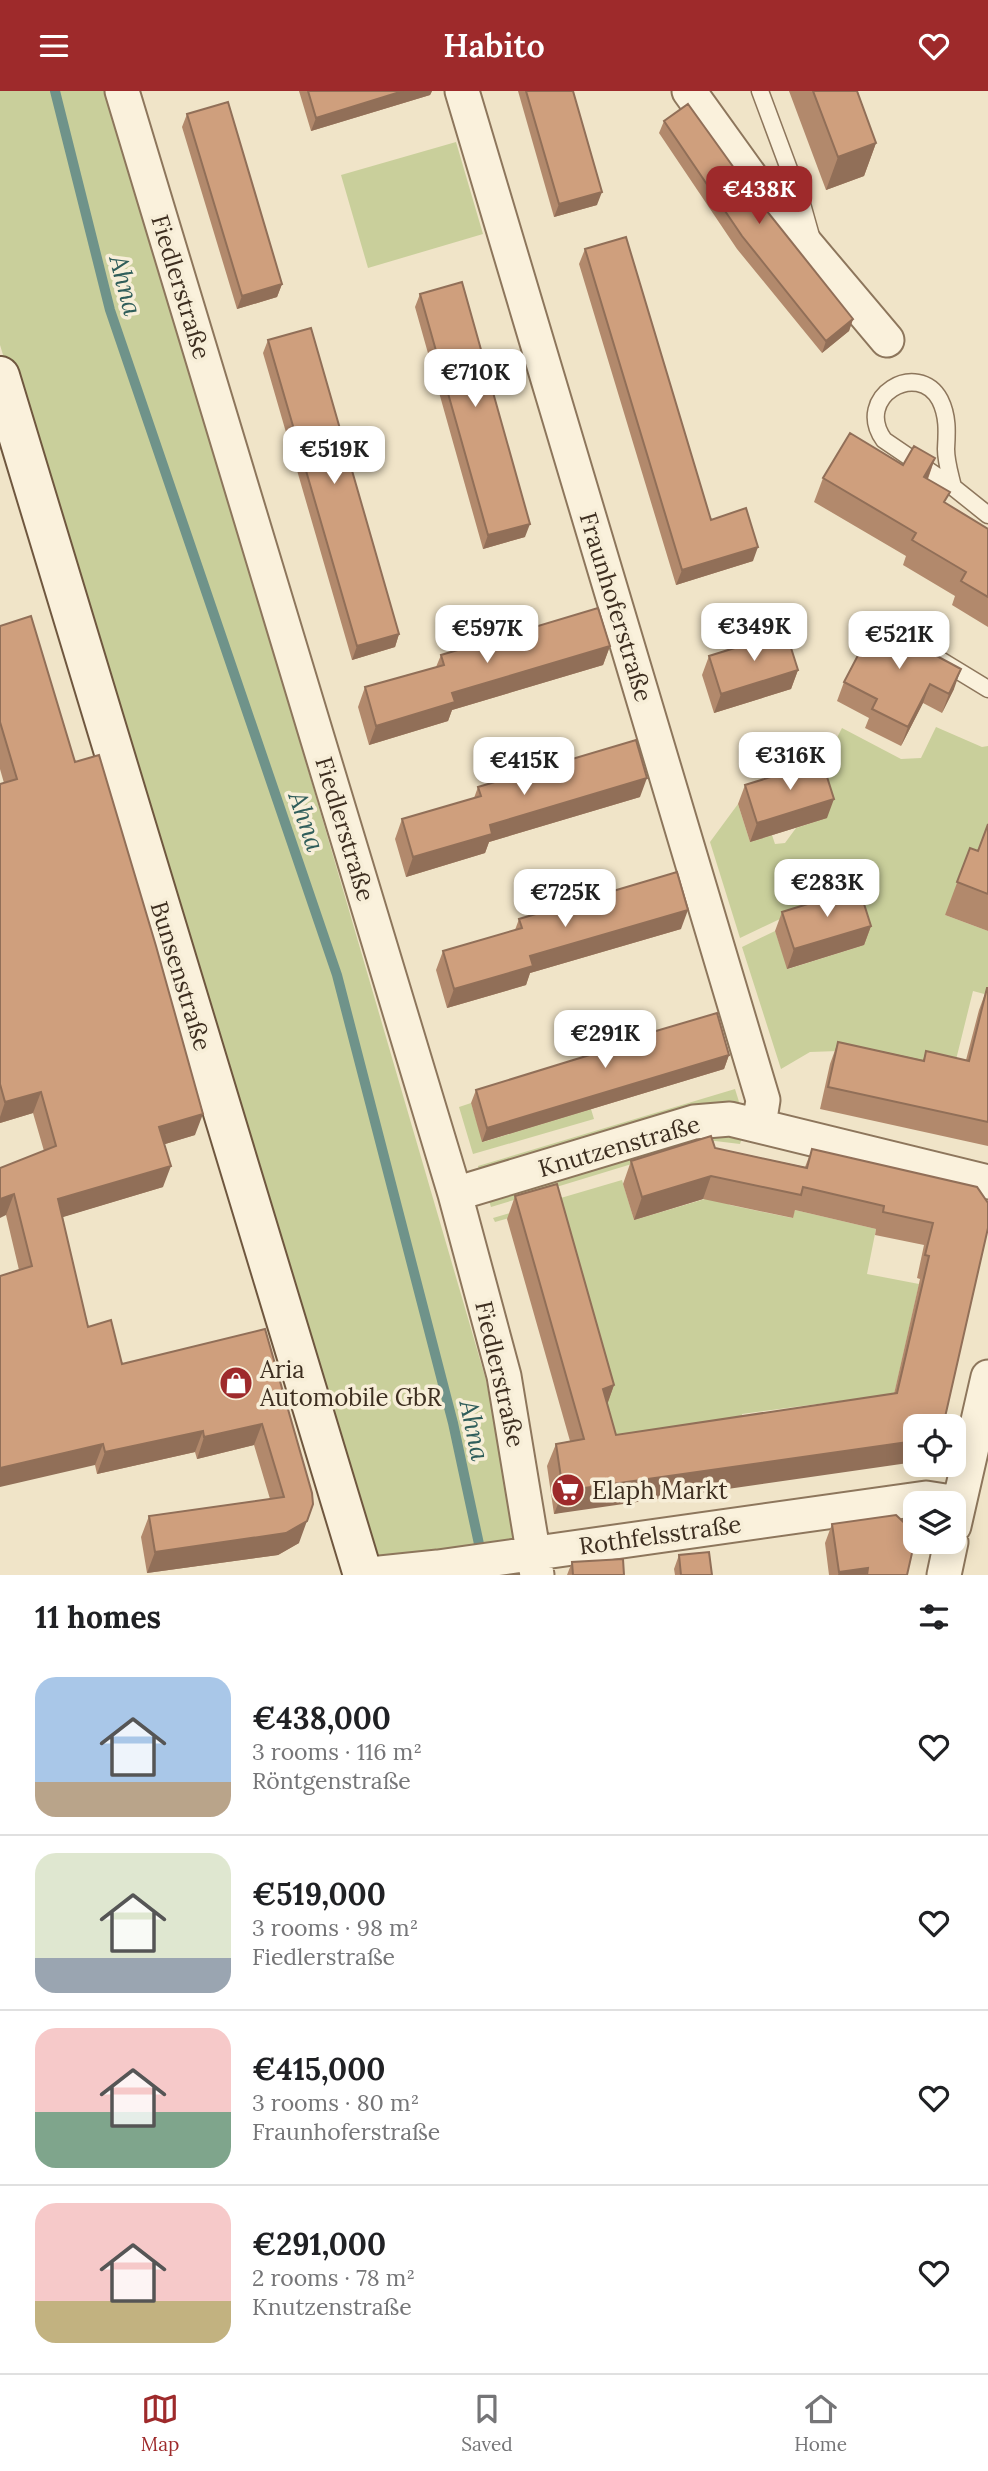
<!DOCTYPE html>
<html lang="en">
<head>
<meta charset="utf-8">
<style>
	body { margin:0; font-family:Lora,serif; background:#f6f6f6; color:#202124; height:100vh; display:flex; flex-direction:column; font-size:26px; white-space:nowrap }
	* { box-sizing:border-box; margin:0 }
	p { font-size:23px; color:#757577 }
	.icon { flex:none; width:38px; height:38px; fill:none; stroke:currentColor; stroke-width:2; stroke-linecap:round; stroke-linejoin:round }
	.map { position:relative; height:1484px; overflow:hidden }
	.sheet { display:flex; flex-direction:column; background:#fff; flex:1 }
	.sheet>* { flex:none }
	.controls { position:absolute; left:903px; top:1323px; display:grid; gap:14px }
	.controls a { display:grid; place-items:center; width:63px; height:63px; border-radius:14px; background:#fff; box-shadow:0 4px 18px #0003; font-size:35px }
	.price { position:absolute; translate:-50% -60px; padding:0 16px; border-radius:14px; background:#fff; color:#222; font-size:23px; line-height:46px; filter:drop-shadow(0 2px 4px #0008) }
	.price::after { content:''; position:absolute; left:50%; top:42px; width:21px; height:16px; margin-left:-10px; background:inherit; clip-path:polygon(0 0,100% 0,50% 100%) }
	.price.on { background:#9e2a2b; color:#fff }
	ul { padding:0; list-style:none }
	li { display:flex; align-items:center; gap:21px; height:175px; padding:0 35px }
	li+li { border-top:2px solid #e0e0e0 }
	li span { display:grid; place-items:center; flex:none; width:196px; height:140px; border-radius:21px; color:#555 }
	li>.icon { margin-inline-start:auto }
	span .icon { width:84px; height:84px; fill:#fffc; stroke-width:1 }
	li b { font-size:30px }
	h2 { display:flex; justify-content:space-between; align-items:center; height:84px; padding:0 35px; font-size:30px }
	header { display:flex; justify-content:space-between; align-items:center; height:91px; padding:0 35px; background:#9e2a2b; color:#fff; font-size:32px; font-weight:600 }
	.tab-bar { display:flex; justify-content:space-around; align-items:center; height:98px; border-top:2px solid #e0e0e0; background:#fff; font-size:19px; color:#757577 }
	.tab-bar a { display:grid; justify-items:center; gap:4px }
	.tab-bar .on { color:#9e2a2b }
	.map>svg:first-child { display:block }
	.green { fill:#c9cf9b }
	.lines { fill:none; stroke-linecap:round; stroke-linejoin:round }
	.stream { stroke:#6f938a; stroke-width:10 }
	.lane-casing { stroke:#8d765c; stroke-width:19 }
	.street-casing { stroke:#8d765c; stroke-width:37 }
	.secondary-casing { stroke:#6f573f; stroke-width:42 }
	.lane { stroke:#faf1dc; stroke-width:16 }
	.street { stroke:#faf1dc; stroke-width:33 }
	.secondary { stroke:#faf1dc; stroke-width:38 }
	.wall { fill:#b2896c }
	.shaded-wall { fill:#916f58 }
	.building { fill:#cf9f7d; stroke:#916f58; stroke-width:2 }
	.labels { text-anchor:middle; dominant-baseline:central; stroke-width:7; stroke-linejoin:round; paint-order:stroke }
	.street-label { font-size:24px; fill:#3d2e20; stroke:#f7eed8 }
	.poi-label { font-size:24px; fill:#3d2e20; stroke:#f7eed8; text-anchor:start }
	.water-label { font-size:26px; font-style:italic; fill:#2f5d5a; stroke:#f7eed8 }
</style>
</head>
<body>
<header><svg class="icon" aria-label="menu" viewBox="0 0 24 24"><path d="M4 6h16M4 12h16M4 18h16"/></svg>Habito<svg class="icon" aria-label="heart" viewBox="0 0 24 24"><path d="M12 20l-8-8c-3-5 5-10 8-4 3-6 11-1 8 4z"/></svg></header>
<div class="map">
<svg width="988" height="1484" viewBox="0 0 988 1484">
	<rect width="100%" height="100%" fill="#f0e4c8"/>
	<!-- green -->
	<path class="green" d="M0,0H110L486,1289L515,1429L522,1484H376L0,254Z
		M456,51L483,143L368,177L341,84Z
		M936,636L982,656L988,655V733L966,793L945,824L988,840V904L973,900L951,989L838,960L810,961L781,978L742,856L775,840L788,878L864,854L818,810L740,847L710,751L738,713L750,751L772,744L775,753L785,752L796,737L826,727L815,689L842,637L901,668L921,667Z
		M735,998L740,1014L480,1082L478,1075Z
		M471,1012L483,1051L591,1018L594,1028L473,1063L459,1016Z
		M727,1044L742,1047L740,1053L715,1050L694,1054L491,1116L488,1107L692,1047Z
		M622,1089L634,1129L715,1105L730,1114L792,1127L795,1119L876,1138L867,1183L919,1193L893,1308L871,1306L742,1323L745,1346L608,1367L548,1116L495,1131L493,1127Z"/>
	<g class="lines">
		<!-- stream -->
		<path class="stream" d="M55,0L110,219L337,884L453,1332L482,1467"/>
		<defs>
			<path id="lane" d="M760,0L802,113L811,145
				M953,396C950,383 946,371 946,358C947,341 948,325 940,309C918,268 853,306 884,349L953,396L988,424
				M942,570L988,598"/>
			<path id="street" d="M122,0L455,1103L504,1285L537,1484
				M462,0L763,1009L759,1034
				M689,0L758,96L887,249
				M455,1103L694,1031L730,1028L988,1091
				M954,1435L988,1286
				M361,1484L438,1476L926,1407L958,1412
				M944,1484L951,1451"/>
			<path id="secondary" d="M0,285L363,1484"/>
		</defs>
		<!-- lane casing -->
		<use href="#lane" class="lane-casing"/>
		<!-- street casing -->
		<use href="#street" class="street-casing"/>
		<!-- secondary casing -->
		<use href="#secondary" class="secondary-casing"/>
		<!-- lane -->
		<use href="#lane" class="lane"/>
		<!-- street -->
		<use href="#street" class="street"/>
		<!-- secondary -->
		<use href="#secondary" class="secondary"/>
	</g>
	<!-- wall -->
	<path class="wall" d="M299,0H432L430,4L311,40Z
		M518,0H573L597,114L554,126Z
		M789,0H857L876,52L864,85L826,99Z
		M187,23L282,193L277,206L237,218L182,36Z
		M664,30L747,95L853,228L849,240L822,262L737,158L659,42Z
		M585,158L711,429L753,470L676,494L579,173Z
		M420,203L525,446L483,458L415,216Z
		M268,249L399,543L395,556L352,569L263,262Z
		M935,367L928,388L945,413L988,438V536L952,514L955,505L903,474L906,465L814,411L823,387Z
		M0,535L75,671L195,1044L165,1053L163,1096L62,1126L88,1236L122,1273L265,1238L299,1452L278,1464L147,1482L141,1446L149,1425L270,1408L254,1354L197,1368L195,1361L97,1383L95,1374L19,1179L6,1124L0,1077L44,1060L33,1022L0,1032V693L4,692L0,678Z
		M610,555L603,574L452,619L448,630L369,654L358,616L365,596L436,576L441,564Z
		M921,557L954,598L942,622L923,612L901,655L865,637L869,627L837,610L844,591Z
		M709,565L798,579L791,598L714,622L702,584Z
		M745,694L827,727L750,751L738,713Z
		M478,696L640,706L489,751L485,762L406,786L395,748L402,728L474,707Z
		M988,733V840L945,824L970,757L978,760Z
		M782,821L871,835L864,854L787,878L775,840Z
		M519,828L681,838L530,882L526,894L447,917L436,879L443,860L515,839Z
		M987,897H988V1055L820,1018L830,973L838,951L923,969L926,960L966,969L979,919Z
		M595,958L729,964L724,978L482,1051L471,1012L476,999L593,963Z
		M715,1057L805,1076L812,1058L977,1096L943,1335L554,1423L547,1375L556,1353L570,1350L507,1128L515,1105L614,1294L607,1313L616,1344L894,1303L920,1188L917,1187L924,1154L875,1144L876,1138L795,1119L793,1127L703,1108L634,1129L623,1093L631,1070Z
		M832,1433L907,1484H829L825,1452Z
		M679,1464L712,1484H675L674,1478Z
		M572,1471L624,1484H567Z"/>
	<!-- shaded-wall -->
	<path class="shaded-wall" d="M403,0H432L430,4L311,40L316,27Z
		M876,52L864,85L826,99L838,66Z
		M602,101L597,114L554,126L559,113Z
		M282,193L277,206L237,218L242,205Z
		M853,228L849,240L822,262L826,250Z
		M935,367L926,392L924,386Z
		M530,433L525,446L483,458L488,444Z
		M758,456L753,470L676,494L682,479Z
		M399,543L395,556L352,569L357,555Z
		M610,555L603,574L452,619L448,630L369,654L376,635L452,602Z
		M961,578L954,598L942,622L949,603Z
		M798,579L791,598L714,622L721,603Z
		M930,593L923,612L901,655L908,636Z
		M647,687L640,706L489,751L485,762L406,786L413,766L490,734Z
		M834,708L827,727L750,751L757,732Z
		M688,819L681,838L530,882L526,894L447,917L454,898L530,865Z
		M871,835L864,854L787,878L794,858Z
		M729,964L724,978L482,1051L487,1037Z
		M41,1001L33,1022L0,1032V1026L5,1011Z
		M203,1023L195,1044L152,1057L159,1036Z
		M171,1075L163,1096L50,1130L58,1108Z
		M711,1085L703,1108L634,1129L642,1106Z
		M14,1103L6,1124L0,1127V1108Z
		M614,1294L606,1317L603,1298Z
		M262,1333L254,1354L197,1368L204,1346Z
		M203,1340L195,1361L97,1383L105,1361Z
		M915,1350V1371L554,1423L563,1400Z
		M103,1353L95,1374L0,1396V1377Z
		M307,1430L299,1452L278,1464L147,1482L155,1461Z
		M868,1477L866,1484H838L839,1481Z"/>
	<!-- building -->
	<path class="building" d="M308,0H403L316,27Z
		M526,0H573L602,101L559,113Z
		M813,0H857L876,52L838,66Z
		M228,11L282,193L242,205L187,23Z
		M688,13L747,95L853,228L826,250L742,145L664,30Z
		M626,146L711,429L746,417L758,456L682,479L585,158Z
		M462,191L530,433L488,444L420,203Z
		M311,237L399,543L357,555L268,249Z
		M850,342L903,374L914,355L935,367L924,386L950,401L944,411L988,438V506L961,490L966,481L912,449L916,442L823,387Z
		M598,517L610,555L452,602L455,611L376,635L365,596L444,574L441,564Z
		M879,524L924,547L920,556L961,578L949,603L930,593L908,636L872,618L877,608L844,591Z
		M31,525L75,671L99,664L156,855L203,1023L159,1036L171,1075L58,1108L88,1236L111,1229L122,1273L265,1238L312,1402L313,1413L307,1430L286,1442L155,1461L149,1425L284,1406L262,1333L204,1346L203,1340L105,1361L103,1353L0,1377V1185L32,1175L14,1103L0,1108V1077L56,1055L41,1001L5,1011L0,993V693L17,688L0,631V535Z
		M786,541L798,579L721,603L709,565Z
		M636,649L647,687L490,734L492,743L413,766L402,728L481,705L478,696Z
		M822,670L834,708L757,732L745,694Z
		M988,733V803L957,791L970,757L978,760Z
		M677,781L688,819L530,865L533,875L454,898L443,860L522,837L519,828Z
		M859,797L871,835L794,858L782,821Z
		M987,897H988V1031L828,996L838,951L924,970L926,960L969,970Z
		M717,922L729,964L487,1037L476,999L596,962L595,958Z
		M711,1045L715,1057L807,1077L812,1058L977,1096L988,1112V1137L943,1335H915V1350L563,1400L556,1353L584,1348L515,1105L557,1093L614,1294L603,1298L616,1344L897,1302L929,1165L925,1164L933,1132L883,1121L884,1115L803,1096L801,1104L711,1085L642,1106L631,1070Z
		M896,1424L915,1442V1449L907,1484H867L868,1477L839,1481L832,1433Z
		M709,1461L712,1484H681L679,1464Z
		M623,1468L624,1484H573L572,1471Z"/>
	<!-- icons -->
	<defs>
		<symbol id="shop-disc" viewBox="-11 -11 22 22"><circle r="9.5" fill="#9e2a2b" stroke="#f7eed8"/><path d="M-5-2.5h2.3a2.7 3.5 0 0 1 5.4 0H5L5.5 6h-11ZM-1.5-2.5h3a1.5 2.3 0 0 0-3 0Z" fill="#fff"/></symbol>
		<symbol id="supermarket-disc" viewBox="-11 -11 22 22"><circle r="9.5" fill="#9e2a2b" stroke="#f7eed8"/><path d="M-6-5.5h2.5l.6 2H6L4.5 2H-2.5L-4.4-4H-6ZM-1.5 3.2a1.3 1.3 0 1 0 .1 0ZM3 3.2a1.3 1.3 0 1 0 .1 0Z" fill="#fff"/></symbol>
	</defs>
	<g fill-rule="evenodd">
		<use href="#shop-disc" x="217" y="1273" width="38" height="38"/>
		<use href="#supermarket-disc" x="549" y="1380" width="38" height="38"/>
	</g>
	<g class="labels">
		<!-- street labels -->
		<g class="street-label">
			<text transform="translate(181 196) rotate(73)">Fiedlerstraße</text>
			<text transform="translate(616 516) rotate(73)">Fraunhoferstraße</text>
			<text transform="translate(345 738) rotate(73)">Fiedlerstraße</text>
			<text transform="translate(181 885) rotate(73)">Bunsenstraße</text>
			<text transform="translate(619 1055) rotate(-16)">Knutzenstraße</text>
			<text transform="translate(500 1283) rotate(77)">Fiedlerstraße</text>
			<text transform="translate(660 1444) rotate(-8)">Rothfelsstraße</text>
		</g>
		<!-- poi labels -->
		<g class="poi-label">
			<text x="260" y="1278">Aria<tspan x="260" dy="28">Automobile GbR</tspan></text>
			<text x="592" y="1399">Elaph Markt</text>
		</g>
		<!-- water labels -->
		<g class="water-label">
			<text transform="translate(126 194) rotate(75)">Ahna</text>
			<text transform="translate(307 730) rotate(71)">Ahna</text>
			<text transform="translate(475 1339) rotate(78)">Ahna</text>
		</g>
	</g>
</svg>
<div class="controls">
<a><svg class="icon" aria-label="locate" viewBox="0 0 24 24"><circle cx="12" cy="12" r="6"/><path d="M12 2v4M12 18v4M2 12h4M18 12h4"/></svg></a>
<a><svg class="icon" aria-label="layers" viewBox="0 0 24 24"><path d="M12 4l9 5-9 5-9-5zM3 14l9 5 9-5"/></svg></a>
</div>
<b class="price on" style="left:759px;top:135px">€438K</b>
<b class="price" style="left:475px;top:318px">€710K</b>
<b class="price" style="left:334px;top:395px">€519K</b>
<b class="price" style="left:754px;top:572px">€349K</b>
<b class="price" style="left:487px;top:574px">€597K</b>
<b class="price" style="left:899px;top:580px">€521K</b>
<b class="price" style="left:790px;top:701px">€316K</b>
<b class="price" style="left:524px;top:706px">€415K</b>
<b class="price" style="left:827px;top:828px">€283K</b>
<b class="price" style="left:565px;top:838px">€725K</b>
<b class="price" style="left:605px;top:979px">€291K</b>
</div>
<section class="sheet">
<h2>11 homes<svg class="icon" aria-label="filters" viewBox="0 0 24 24"><path d="M4 7h16M4 17h16"/><circle cx="9" cy="7" r="2"/><circle cx="15" cy="17" r="2"/></svg></h2>
<ul>
<li><span style="background:linear-gradient(#a9c7e8 75%,#b9a48a 0)"><svg class="icon" aria-label="home" viewBox="0 0 24 24"><path d="M3 11l9-7 9 7M6 9v11h12V9"/></svg></span><div><b>€438,000</b><p>3 rooms · 116 m²</p><p>Röntgenstraße</p></div><svg class="icon" aria-label="heart" viewBox="0 0 24 24"><path d="M12 20l-8-8c-3-5 5-10 8-4 3-6 11-1 8 4z"/></svg></li>
<li><span style="background:linear-gradient(#dfe7d0 75%,#9aa5b1 0)"><svg class="icon" aria-label="home" viewBox="0 0 24 24"><path d="M3 11l9-7 9 7M6 9v11h12V9"/></svg></span><div><b>€519,000</b><p>3 rooms · 98 m²</p><p>Fiedlerstraße</p></div><svg class="icon" aria-label="heart" viewBox="0 0 24 24"><path d="M12 20l-8-8c-3-5 5-10 8-4 3-6 11-1 8 4z"/></svg></li>
<li><span style="background:linear-gradient(#f6c9c9 60%,#7fa58c 0)"><svg class="icon" aria-label="home" viewBox="0 0 24 24"><path d="M3 11l9-7 9 7M6 9v11h12V9"/></svg></span><div><b>€415,000</b><p>3 rooms · 80 m²</p><p>Fraunhoferstraße</p></div><svg class="icon" aria-label="heart" viewBox="0 0 24 24"><path d="M12 20l-8-8c-3-5 5-10 8-4 3-6 11-1 8 4z"/></svg></li>
<li><span style="background:linear-gradient(#f6c9c9 70%,#c2b280 0)"><svg class="icon" aria-label="home" viewBox="0 0 24 24"><path d="M3 11l9-7 9 7M6 9v11h12V9"/></svg></span><div><b>€291,000</b><p>2 rooms · 78 m²</p><p>Knutzenstraße</p></div><svg class="icon" aria-label="heart" viewBox="0 0 24 24"><path d="M12 20l-8-8c-3-5 5-10 8-4 3-6 11-1 8 4z"/></svg></li>
</ul>
</section>
<nav class="tab-bar">
<a class="on"><svg class="icon" aria-label="map" viewBox="0 0 24 24"><path d="M3 6l6-2 6 2 6-2v14l-6 2-6-2-6 2zM9 4v14M15 6v14"/></svg>Map</a>
<a><svg class="icon" aria-label="saved" viewBox="0 0 24 24"><path d="M7 4h10v16l-5-4-5 4z"/></svg>Saved</a>
<a><svg class="icon" aria-label="home" viewBox="0 0 24 24"><path d="M3 11l9-7 9 7M6 9v11h12V9"/></svg>Home</a>
</nav>
</body>
</html>
